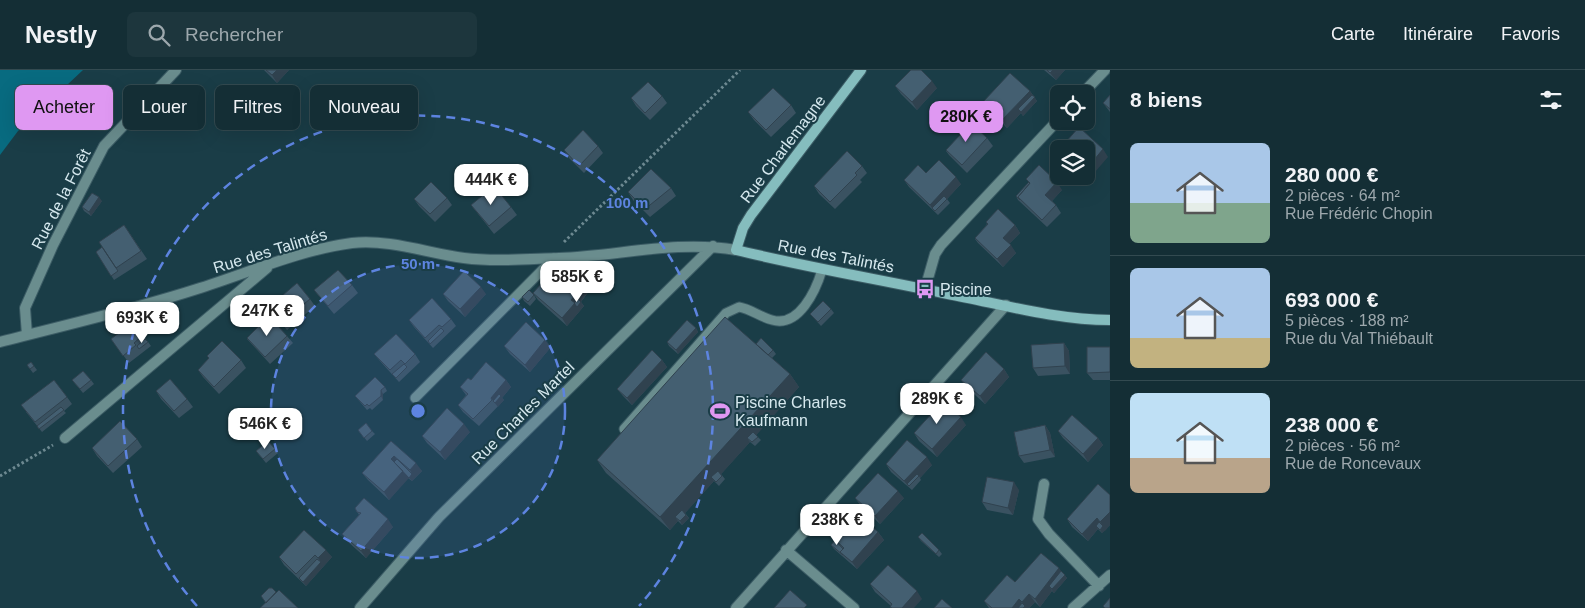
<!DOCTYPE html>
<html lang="fr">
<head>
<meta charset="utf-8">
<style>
	body { margin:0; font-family:Helvetica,sans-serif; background:#1d363d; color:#f1f3f6; height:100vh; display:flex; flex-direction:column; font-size:19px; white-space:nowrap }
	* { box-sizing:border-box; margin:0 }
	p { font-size:16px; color:#9da8ad }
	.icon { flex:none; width:28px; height:28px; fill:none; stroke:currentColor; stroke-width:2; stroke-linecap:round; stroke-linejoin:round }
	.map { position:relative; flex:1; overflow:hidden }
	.side { display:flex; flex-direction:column; background:#142e35; width:475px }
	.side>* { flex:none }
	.guide { position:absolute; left:15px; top:15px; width:475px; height:45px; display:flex; gap:10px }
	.fabs { position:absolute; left:1050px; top:15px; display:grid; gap:10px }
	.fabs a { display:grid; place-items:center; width:45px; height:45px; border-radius:8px; background:#142e35; box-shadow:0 5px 20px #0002,0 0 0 1px #334a50; font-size:25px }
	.price { position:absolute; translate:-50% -42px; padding:0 11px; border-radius:10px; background:#fff; color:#222; font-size:16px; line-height:32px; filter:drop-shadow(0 1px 2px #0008) }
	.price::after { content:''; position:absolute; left:50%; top:30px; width:15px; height:11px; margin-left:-8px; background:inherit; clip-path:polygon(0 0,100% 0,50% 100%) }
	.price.on { background:#df98f2; color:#111 }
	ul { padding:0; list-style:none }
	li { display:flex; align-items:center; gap:15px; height:125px; padding:0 20px }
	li+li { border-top:1px solid #334a50 }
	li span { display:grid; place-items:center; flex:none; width:140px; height:100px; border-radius:8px; color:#555 }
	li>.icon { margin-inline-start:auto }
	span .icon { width:60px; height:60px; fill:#fffc; stroke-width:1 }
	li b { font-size:21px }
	h2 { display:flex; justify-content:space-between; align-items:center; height:60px; padding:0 20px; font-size:21px }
	.pill { padding:0 18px; border-radius:8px; background:#142e35; box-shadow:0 5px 20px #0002,0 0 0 1px #334a50; font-size:18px; line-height:45px }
	.pill.on { background:#df98f2; color:#111 }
	header { display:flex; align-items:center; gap:30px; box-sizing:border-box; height:70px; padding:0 25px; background:#142e35; border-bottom:1px solid #334a50 }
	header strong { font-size:24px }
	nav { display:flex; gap:28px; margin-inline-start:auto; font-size:18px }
	.search { width:350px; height:45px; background:#1d363d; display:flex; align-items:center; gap:12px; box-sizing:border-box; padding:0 18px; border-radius:8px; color:#9da8ad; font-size:19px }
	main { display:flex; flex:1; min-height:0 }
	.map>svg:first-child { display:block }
	.forest { fill:#086b80 }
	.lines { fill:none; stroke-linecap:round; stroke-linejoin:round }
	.lane-casing { stroke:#3c5c65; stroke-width:11 }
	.street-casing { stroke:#3c5c65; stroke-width:12 }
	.secondary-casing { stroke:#3c5c65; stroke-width:12 }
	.path { stroke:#6d8991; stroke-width:3; stroke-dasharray:2.5 2.5; stroke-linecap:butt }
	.lane { stroke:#6a8d8e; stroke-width:9 }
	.street { stroke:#6a8d8e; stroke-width:10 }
	.secondary { stroke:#85bdbe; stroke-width:10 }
	.wall { fill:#3a5261 }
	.shaded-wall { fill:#30424f }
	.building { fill:#445f71; stroke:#30424f }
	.ring { fill:none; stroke:#5d84e0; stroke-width:2.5; stroke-dasharray:9 6 }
	.labels { text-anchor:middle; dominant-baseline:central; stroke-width:4; stroke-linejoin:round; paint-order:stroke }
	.street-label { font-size:16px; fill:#d5e8ee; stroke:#1a3d47 }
	.poi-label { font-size:16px; fill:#d5e8ee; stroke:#1a3d47; text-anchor:start }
	.centre { fill:#5d84e0; stroke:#1a3d47; stroke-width:2.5 }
	.ring-label { font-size:15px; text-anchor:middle; font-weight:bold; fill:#5d84e0; stroke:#1a3d47; stroke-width:4; stroke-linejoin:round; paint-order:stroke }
</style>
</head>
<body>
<header>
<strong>Nestly</strong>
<div class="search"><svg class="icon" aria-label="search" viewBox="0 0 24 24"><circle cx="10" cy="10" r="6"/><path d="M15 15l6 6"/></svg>Rechercher</div>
<nav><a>Carte</a><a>Itinéraire</a><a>Favoris</a></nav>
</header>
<main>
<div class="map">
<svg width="1110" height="538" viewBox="0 0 1110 538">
	<rect width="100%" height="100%" fill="#1a3d47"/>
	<!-- forest -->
	<path class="forest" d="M0,0H83L18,61L0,85Z"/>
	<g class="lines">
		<defs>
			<path id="lane" d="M415,328L554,188
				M624,359L726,243L739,237C751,239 760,247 772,250C799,258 816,220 822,200"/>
			<path id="street" d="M1082,24L1105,0
				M925,219L935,184L941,175L1059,49
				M27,265L25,238L53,175L104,76L176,0
				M0,272C65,255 132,240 197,219C248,203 299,180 352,173C390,169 427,183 464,188C495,192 528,189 559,188C618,186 676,170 736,180
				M65,368L267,198
				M1044,414L1038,449L1049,464L1099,516
				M786,480L854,538
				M360,538L439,447L713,176
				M736,538L1006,235
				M1073,538L1110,505"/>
			<path id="secondary" d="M861,0L751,145L743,158L736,180C806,197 877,209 948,224C1001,234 1056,250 1110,250"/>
		</defs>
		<!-- lane casing -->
		<use href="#lane" class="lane-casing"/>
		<!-- street casing -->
		<use href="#street" class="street-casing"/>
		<!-- secondary casing -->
		<use href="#secondary" class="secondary-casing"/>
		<!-- path -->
		<path class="path" d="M564,172L740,0
			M0,406L53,375"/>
		<!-- lane -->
		<use href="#lane" class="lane"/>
		<!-- street -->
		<use href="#street" class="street"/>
		<!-- secondary -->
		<use href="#secondary" class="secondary"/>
	</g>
	<!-- wall -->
	<path class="wall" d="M264,0H289L277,13Z
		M1044,0H1065L1056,10Z
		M895,16L937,18L917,40L901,24Z
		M1030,21L1037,31L1023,46L1021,43L1007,58L988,39L983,32Z
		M1110,25V42L1103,33Z
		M662,26L667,33L650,50L636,36L631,28Z
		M791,35L796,43L771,67L754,50L748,42Z
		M987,68L993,76L967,103L949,85L946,81Z
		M598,76L603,83L584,103L569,88L564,80Z
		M862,96L867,103L860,110L862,112L835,139L819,124L814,116Z
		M926,103L961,114L947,129L950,133L938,145L909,117L904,110Z
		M1026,109L1062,120L1052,131L1056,135L1061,143L1047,157L1018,130L1016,126L1029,112Z
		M671,118L676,126L650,147L633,130L628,122Z
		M447,128L452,135L435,152L419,136L414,129Z
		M102,131L91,146L84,141L82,137Z
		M471,135L511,137L517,145L494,164Z
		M986,152L1015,155L1020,163L1009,174L1016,183L1003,197L978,173L975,169L987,154Z
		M124,155L147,189L114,210L96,182L102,178Z
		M352,215L358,223L334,244L314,220Z
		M559,215L589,221L581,232L584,236L567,256L538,230L533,223Z
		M443,224H486L465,247L448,231Z
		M534,225L536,229L530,236L524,231L522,227Z
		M310,229L315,236L287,260L274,244L269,237Z
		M831,239L834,243L821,256L810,244Z
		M451,249L456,256L433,278L414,257L409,250Z
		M139,252L147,262L143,265L151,276L129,293L111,269L135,256Z
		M696,258L698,262L678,284L669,276L667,272Z
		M287,266L293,273L270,294L247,269Z
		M1064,273L1069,281L1070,304L1038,306L1033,298Z
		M504,276L551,277L530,302L510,284Z
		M1110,277V310H1093L1087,303Z
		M773,280L776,284L772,288L790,304L799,317L756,365L761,370L755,376L750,372L721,404L725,409L719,416L714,411L685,443L689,448L682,455L678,451L670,460L606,403L597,390Z
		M374,284H415L420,292L399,312L380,291Z
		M241,290L246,298L219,324L203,307L198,300Z
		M662,290L667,297L632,335L623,326L617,319Z
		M31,292L37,300L33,303L27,295Z
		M1004,299L1009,307L985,334L966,317L961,310Z
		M72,310H91L94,314L83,323Z
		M471,310H506L511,317L502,328L504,330L479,356L463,342L458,335L466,325L460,317Z
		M385,317L387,321L383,324V330L372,340L370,338L367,340L355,326Z
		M156,321L187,329L193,337L179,348L161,329Z
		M67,327L72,334L64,341L66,343L42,362L26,342Z
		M966,355L937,387L919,371L914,363Z
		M1045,355L1050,363L1055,387L1024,393L1019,386Z
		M358,360L372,361L375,364L367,371Z
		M1058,361L1098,368L1103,375L1088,392L1063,368Z
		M470,362L445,390L427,373L422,366Z
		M137,369L142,377L113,403L97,386L92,378Z
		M391,371L422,401L412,411L408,408L389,430L368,410L362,403Z
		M275,379L278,383L266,393L256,381Z
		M886,394L932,395L920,408L921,410L912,420L891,402Z
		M1098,414L1110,455L1102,463L1098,459L1088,471L1072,457L1067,449Z
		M1019,420L1013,445L987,440L982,432Z
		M855,428H904L880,454L861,436Z
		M355,438L393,457L366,488L347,471L342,464L359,445Z
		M304,460L332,487L306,516L284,495L279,487Z
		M843,461L878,462L884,470L857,499L834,479L831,475L835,470L832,467Z
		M918,467L939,480L942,484L939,487L921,471Z
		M1061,501L1067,508L1054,523L1052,521L1040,537L1035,532L1029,538H989L984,531L1015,512Z
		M870,514L922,529L891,536L875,522Z"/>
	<!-- shaded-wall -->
	<path class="shaded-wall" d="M277,0H289L277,13L272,5Z
		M1053,0H1065L1056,10L1050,3Z
		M932,11L937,18L917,40L912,32Z
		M1030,21L1037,31L1023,46L1018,39L1021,43L1007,58L1002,50Z
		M1103,79L1108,87L1095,102L1090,95Z
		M1086,92H1087L1092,99L1086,105Z
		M1079,106H1085L1082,110Z
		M956,107L961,114L947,129L932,138L930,135Z
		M1057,112L1062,120L1051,132L1045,125Z
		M99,127L102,131L91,146L89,142Z
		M1015,155L1020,163L1008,175L1003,168Z
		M1011,175L1016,183L1003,197L997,189Z
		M584,214L589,221L577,237L581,232L584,236L567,256L562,248L571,230Z
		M481,217L486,224L465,247L460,239Z
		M696,258L698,262L678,284L676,280Z
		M545,270L551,277L530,302L525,295Z
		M1064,273L1069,281L1070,304L1065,296Z
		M662,290L667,297L632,335L627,328Z
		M1004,299L1009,307L985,334L980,326Z
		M790,304L799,317L751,371L747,368L750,372L715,411L711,407L714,411L679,450L675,447L678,451L670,460L660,447Z
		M506,310L511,317L502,328L504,330L498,337L491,328Z
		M381,320L383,324V330L381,326Z
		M961,347L966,355L937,387L932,379Z
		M464,354L470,362L445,390L440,382Z
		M1045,355L1050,363L1055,387L1050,380Z
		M1098,368L1103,375L1088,392L1083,384Z
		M394,386L399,393L397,396L391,389Z
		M927,387L932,395L920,408L919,406L907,414L910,418L904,411Z
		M416,393L422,401L412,411L409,408L412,404L410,400Z
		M403,401L409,408L389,430L384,422Z
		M1014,412L1019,420L1013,445L1008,438Z
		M898,421L904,428L880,454L875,446Z
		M1110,442V455L1106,460L1100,452Z
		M686,445L689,448L682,455L680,451Z
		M1097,448L1102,456H1096L1098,459L1088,471L1082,464Z
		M388,449L393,457L366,488L361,481Z
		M1103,456L1106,460L1102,463L1100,460Z
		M878,462L884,470L857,499L852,492Z
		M326,480L332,487L306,516L303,512L321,492L318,488Z
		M1059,498L1064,505H1065L1067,508L1054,523L1049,516L1052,521L1040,537L1035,529Z
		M917,521L922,529L914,538H902Z
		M1029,524L1035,532L1029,538H1012L1019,529L1024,536L1022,532Z"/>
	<!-- building -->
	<path class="building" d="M266,0H277L272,5Z
		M911,0H921L932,11L912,32L895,16Z
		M1047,0H1053L1050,3Z
		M1010,3L1030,21L1002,50L983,32Z
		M648,12L662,26L645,43L631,28Z
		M773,18L791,35L766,60L748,42Z
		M1032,25L1035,27L1021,42L1018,39Z
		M1110,25V39L1103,33Z
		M969,51L987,68L962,95L946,80L960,65L958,63Z
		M1079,57L1103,79L1090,95L1087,92H1086V79H1064L1067,75L1065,73Z
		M583,60L598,76L579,96L564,80Z
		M847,81L862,96L855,103L857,105L830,132L814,116Z
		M939,90L956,107L930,135L904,110L918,95L926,103Z
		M1039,95L1057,112L1045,125L1056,135L1042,150L1018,127L1030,113L1026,109Z
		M651,99L671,118L645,139L628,122Z
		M431,112L447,128L430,144L414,129Z
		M1029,112L1030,113L1018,127L1020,130L1016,126Z
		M494,116L511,137L489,156L471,135Z
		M92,123L99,127L89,142L82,137Z
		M944,126L947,129L935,141L932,138Z
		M998,139L1015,155L1003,168L1011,175L997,189L975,168L988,154L986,152Z
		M124,155L141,181L116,198L99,172Z
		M102,177L118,201L111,206L96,182Z
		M338,200L352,215L328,236L314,220Z
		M464,201L481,217L460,239L443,224Z
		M571,202L584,214L571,230L575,233L562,248L533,223L549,205L559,215Z
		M297,213L310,229L282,252L269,237Z
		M529,220L534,225L528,232L522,227Z
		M432,228L451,249L442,257L439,255L425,268L409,250Z
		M578,229L581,232L577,237L574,233Z
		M823,231L831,239L818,252L810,244Z
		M269,246L287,266L265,287L247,268Z
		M725,247L790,304L660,447L597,390Z
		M687,250L696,258L676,280L667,272Z
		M133,252L143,265L134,273L136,275L123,286L111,269Z
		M139,252L144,258L140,262L135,256Z
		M526,252L545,270L525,295L504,276Z
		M441,258L444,261L430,274L428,271Z
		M396,264L415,284L405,294L401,290L390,300L374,284Z
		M761,268L773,280L768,285L756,274Z
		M145,269L148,272L139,279L137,276Z
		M222,271L241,290L214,317L198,300L209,288L207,286Z
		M1064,273L1065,296L1033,298L1031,275Z
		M1087,277H1110V302L1087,303Z
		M652,280L662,290L627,328L617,319Z
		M986,282L1004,299L980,326L961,310Z
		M31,292L34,296L30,299L27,295Z
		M486,292L506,310L491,328L492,330L473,349L458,335L468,324L460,317L468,308L471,310Z
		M404,294L407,297L396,308L392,304Z
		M83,301L91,310L80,319L72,310Z
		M375,307L385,317L381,320V326L369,336L367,334L365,336L355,326Z
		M170,309L187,329L174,341L156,321Z
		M54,310L67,327L35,352L21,335Z
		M499,324L501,326L495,333L493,331Z
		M943,331L961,347L932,379L914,363Z
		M61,337L64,340L39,359L37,356Z
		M447,338L464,354L440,382L422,366Z
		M1072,345L1098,368L1083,384L1058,361Z
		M120,351L137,369L108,396L92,378Z
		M366,353L372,361L364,368L358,360Z
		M1045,355L1050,380L1019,386L1014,362Z
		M753,362L758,367L752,372L747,368Z
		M907,370L927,387L904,411L886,394Z
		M268,371L275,379L263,389L256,381Z
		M391,371L416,393L410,400L394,386L391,389L403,401L384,422L362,403Z
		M397,389L412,404L409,408L394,392Z
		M718,401L722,406L716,412L711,407Z
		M878,403L898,421L875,446L855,428Z
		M917,404L919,406L909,416L907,414Z
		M987,407L1014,412L1008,438L982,432Z
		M1098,414L1110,425V442L1100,452L1097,448L1082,464L1067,449Z
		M364,428L388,449L361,481L342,464L361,443L357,442L355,438Z
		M682,440L686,445L680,451L675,447Z
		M858,445L859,446L844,463L843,461Z
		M860,446L878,462L852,492L840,482L844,478L832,467L840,458L844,463Z
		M1099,452L1103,456L1100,460L1096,456Z
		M304,460L326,480L318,488L315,485L296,504L279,487Z
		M922,463L939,480L936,484L918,467Z
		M835,470L843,479L840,482L843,485L831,475Z
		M1041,483L1059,498L1035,529L1029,524L1022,532L1019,529L1012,538H992L984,531L1007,505L1015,512Z
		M317,489L321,492L303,512L299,508Z
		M888,495L917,521L902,538H892L890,537L892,534L870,514Z
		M1061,501L1065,505L1052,519L1049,516Z
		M269,518H272L276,522L266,533L261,526Z
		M279,520L298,538H260Z
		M790,520L807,535L804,538H774Z
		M1110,528V538H1105L1103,536Z
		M942,529L952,538H934Z
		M1022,533L1025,536L1023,538H1018Z"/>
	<!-- distance rings -->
	<circle cx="418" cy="341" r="147" fill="#5d84e0" fill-opacity=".12"/>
	<g class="ring">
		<circle cx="418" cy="341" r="147"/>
		<path d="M197 536A295 295 0 1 1 639 536"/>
	</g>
	<!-- icons -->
	<defs>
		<symbol id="bus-bare" viewBox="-9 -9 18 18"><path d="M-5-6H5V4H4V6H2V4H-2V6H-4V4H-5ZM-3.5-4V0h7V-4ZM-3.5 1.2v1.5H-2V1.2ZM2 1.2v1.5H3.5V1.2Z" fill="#df98f2" stroke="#1a3d47" stroke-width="2.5" paint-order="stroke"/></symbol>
		<symbol id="stadium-bare" viewBox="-9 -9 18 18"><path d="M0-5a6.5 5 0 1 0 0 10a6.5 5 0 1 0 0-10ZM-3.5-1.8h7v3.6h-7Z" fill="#df98f2" stroke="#1a3d47" stroke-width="2.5" paint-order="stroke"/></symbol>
	</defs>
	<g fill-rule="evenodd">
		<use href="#bus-bare" x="911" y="205" width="28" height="28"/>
		<use href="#stadium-bare" x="706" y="327" width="28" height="28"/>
	</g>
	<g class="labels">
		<!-- street labels -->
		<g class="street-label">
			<text transform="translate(783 79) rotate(-53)">Rue Charlemagne</text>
			<text transform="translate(61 129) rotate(-63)">Rue de la Forêt</text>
			<text transform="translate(270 181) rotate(-17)">Rue des Talintés</text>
			<text transform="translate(836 186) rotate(11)">Rue des Talintés</text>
			<text transform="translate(523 343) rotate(-45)">Rue Charles Martel</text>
		</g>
		<!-- poi labels -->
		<g class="poi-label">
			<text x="940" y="219">Piscine</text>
			<text x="735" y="332">Piscine Charles<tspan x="735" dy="18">Kaufmann</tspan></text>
		</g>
	</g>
	<circle cx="418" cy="341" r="8" class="centre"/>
	<g class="ring-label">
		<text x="627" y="138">100 m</text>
		<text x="418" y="199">50 m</text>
	</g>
</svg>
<div class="fabs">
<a><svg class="icon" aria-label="locate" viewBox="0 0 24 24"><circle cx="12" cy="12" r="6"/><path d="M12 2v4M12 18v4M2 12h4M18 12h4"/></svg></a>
<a><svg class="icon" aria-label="layers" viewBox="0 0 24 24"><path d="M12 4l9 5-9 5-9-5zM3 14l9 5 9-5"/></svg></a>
</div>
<b class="price on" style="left:966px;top:73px">280K €</b>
<b class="price" style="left:491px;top:136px">444K €</b>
<b class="price" style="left:577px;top:233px">585K €</b>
<b class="price" style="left:267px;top:267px">247K €</b>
<b class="price" style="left:142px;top:274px">693K €</b>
<b class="price" style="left:937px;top:355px">289K €</b>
<b class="price" style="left:265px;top:380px">546K €</b>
<b class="price" style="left:837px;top:476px">238K €</b>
<div class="guide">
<a class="pill on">Acheter</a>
<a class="pill">Louer</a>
<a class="pill">Filtres</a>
<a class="pill">Nouveau</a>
</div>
</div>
<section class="side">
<h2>8 biens<svg class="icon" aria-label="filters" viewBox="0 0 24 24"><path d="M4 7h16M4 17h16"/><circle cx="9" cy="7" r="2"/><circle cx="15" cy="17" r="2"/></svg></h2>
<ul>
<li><span style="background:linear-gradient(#a9c7e8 60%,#7fa58c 0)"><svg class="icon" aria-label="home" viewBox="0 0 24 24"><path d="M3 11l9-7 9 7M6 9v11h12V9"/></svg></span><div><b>280 000 €</b><p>2 pièces · 64 m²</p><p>Rue Frédéric Chopin</p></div></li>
<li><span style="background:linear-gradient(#a9c7e8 70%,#c2b280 0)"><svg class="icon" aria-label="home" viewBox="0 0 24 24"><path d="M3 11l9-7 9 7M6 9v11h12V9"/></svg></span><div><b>693 000 €</b><p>5 pièces · 188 m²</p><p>Rue du Val Thiébault</p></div></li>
<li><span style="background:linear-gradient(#bfe0f5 65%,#b9a48a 0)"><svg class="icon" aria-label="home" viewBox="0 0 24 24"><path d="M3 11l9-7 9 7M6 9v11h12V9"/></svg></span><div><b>238 000 €</b><p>2 pièces · 56 m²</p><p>Rue de Roncevaux</p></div></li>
</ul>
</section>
</main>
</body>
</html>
